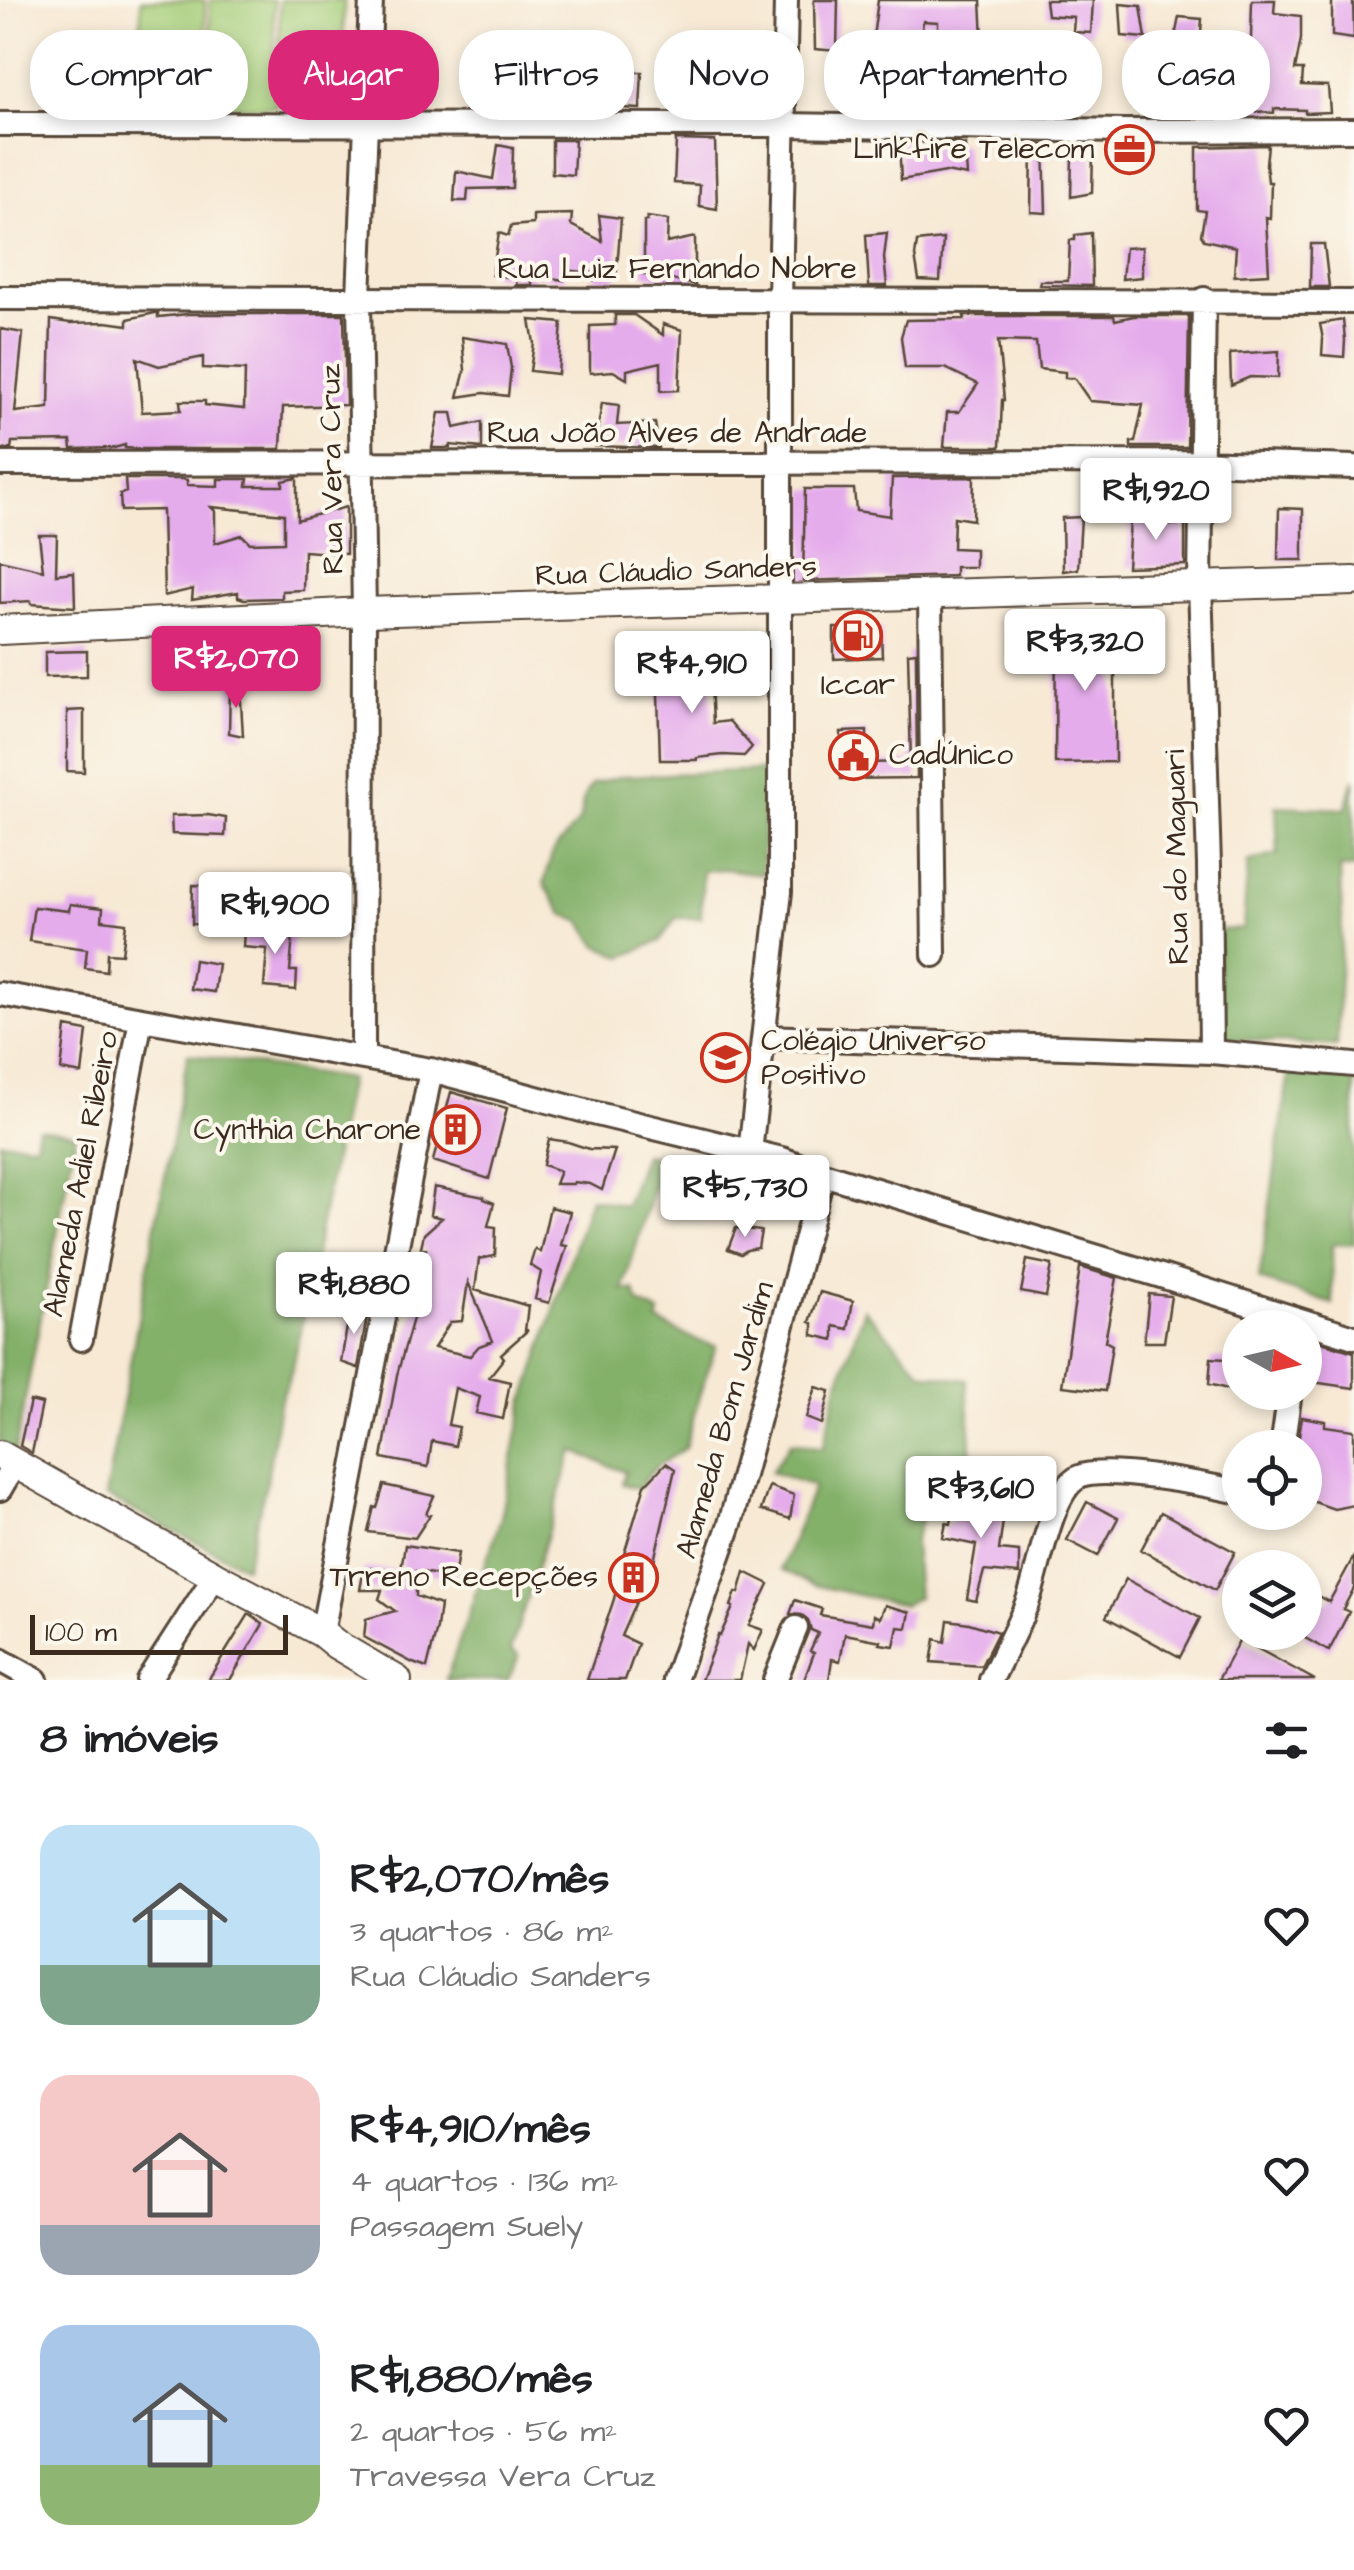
<!DOCTYPE html>
<html lang="pt">
<head>
<meta charset="utf-8">
<style>
	body { margin:0; font-family:"Architects Daughter",sans-serif; background:#f6f6f6; color:#202124; height:100vh; display:flex; flex-direction:column; font-size:38px; white-space:nowrap }
	* { box-sizing:border-box; margin:0 }
	p { font-size:32px; color:#757577 }
	.icon { flex:none; width:55px; height:55px; fill:none; stroke:currentColor; stroke-width:2; stroke-linecap:round; stroke-linejoin:round }
	.map { position:relative; height:1680px; overflow:hidden }
	.panel { display:flex; flex-direction:column; background:#fff; flex:1 }
	.panel>* { flex:none }
	.top-card { position:absolute; left:30px; top:30px; width:1295px; height:90px; display:flex; gap:20px }
	.needle { width:65px; rotate:98deg }
	.buttons { position:absolute; left:1222px; top:1310px; display:grid; gap:20px }
	.buttons a { display:grid; place-items:center; width:100px; height:100px; border-radius:50%; background:#fff; box-shadow:0 5px 15px #0003; font-size:50px }
	.scale { position:absolute; left:30px; bottom:25px; width:258px; box-sizing:border-box; padding-left:10px; border:5px solid #3b2a1e; border-top:0; font-size:28px; line-height:35px; white-space:nowrap; color:#3b2a1e; -webkit-text-stroke:8px #fbf7ec; paint-order:stroke }
	.price { position:absolute; translate:-50% -85px; padding:0 22px; border-radius:10px; background:#fff; color:#222; font-size:32px; line-height:65px; filter:drop-shadow(0 2px 5px #0008) }
	.price::after { content:''; position:absolute; left:50%; top:60px; width:30px; height:22px; margin-left:-15px; background:inherit; clip-path:polygon(0 0,100% 0,50% 100%) }
	.price.active { background:#db2777; color:#fff }
	ul { padding:0; list-style:none }
	li { display:flex; align-items:center; gap:30px; height:250px; padding:0 40px }
	li span { display:grid; place-items:center; flex:none; width:280px; height:200px; border-radius:30px; color:#555 }
	li>.icon { margin-inline-start:auto }
	span .icon { width:120px; height:120px; fill:#fffc; stroke-width:1 }
	li b { font-size:42px }
	h2 { display:flex; justify-content:space-between; align-items:center; height:120px; padding:0 40px; font-size:42px }
	.tag { padding:0 35px; border-radius:40px; background:#fff; box-shadow:0 5px 15px #0003; font-size:35px; line-height:90px }
	.tag.active { background:#db2777; color:#fff }
	.map>svg:first-child { display:block }
	.green { fill:#a6ce7a; stroke:#707c4c; stroke-width:2.5 }
	.forest { fill:#84b16a; stroke:#606e44; stroke-width:2.5 }
	.building { fill:#e5acec; fill-rule:evenodd }
	.lines { fill:none; stroke-linecap:round; stroke-linejoin:round }
	.minor-casing { stroke:#574739; stroke-width:28 }
	.major-casing { stroke:#574739; stroke-width:32 }
	.minor { stroke:#fff; stroke-width:22 }
	.major { stroke:#fff; stroke-width:28 }
	.labels { text-anchor:middle; dominant-baseline:central; stroke-width:8; stroke-linejoin:round; paint-order:stroke }
	.poi-label { font-size:30px; fill:#3b2a1e; stroke:#fbf7ec; text-anchor:end }
	.street-label { font-size:30px; fill:#3b2a1e; stroke:#fbf7ec }
</style>
</head>
<body>
<div class="map">
<svg width="1354" height="1680" viewBox="0 0 1354 1680">
	<rect width="100%" height="100%" fill="#fbf7ec"/>
	<filter id="ink" filterUnits="userSpaceOnUse"><feTurbulence type="fractalNoise" baseFrequency=".01" numOctaves="2"/><feDisplacementMap in="SourceGraphic" scale="20" xChannelSelector="R" yChannelSelector="G"/><feConvolveMatrix kernelMatrix="1 2 1 2 8 2 1 2 1" color-interpolation-filters="sRGB"/></filter>
	<filter id="wash" filterUnits="userSpaceOnUse"><feTurbulence type="fractalNoise" baseFrequency=".0048" numOctaves="4" result="noise"/><feDisplacementMap in="SourceGraphic" scale="40" xChannelSelector="R" yChannelSelector="G"/><feGaussianBlur stdDeviation="2.25" result="paint"/><feColorMatrix in="noise" values="0 0 0 0 0 0 0 0 0 0 0 0 0 0 0 0 0 1.4 0 .05"/><feComposite in="paint" operator="in"/></filter>
	<g filter="url(#wash)">
		<rect width="100%" height="100%" fill="#f7e9d4"/>
		<!-- green -->
		<path class="green" d="M141,0H205L206,104L140,103Z
			M210,0H274L275,107L210,106Z
			M280,0H344L343,105H279Z"/>
		<!-- forest -->
		<path class="forest" d="M765,770L762,874L722,869L703,871L701,918H676L660,941L623,957L597,945L582,922L563,914L544,884L552,853L580,820L584,796L592,784L623,776Z
			M1354,779V868H1340L1342,916L1337,1046L1218,1038L1219,930L1243,929L1248,862L1278,854L1276,806L1346,809Z
			M188,1054L349,1079L293,1368L279,1404L267,1480L245,1567L105,1496Z
			M1289,1071L1354,1076V1245L1332,1244L1333,1304L1259,1280Z
			M38,1128L76,1134L15,1452L0,1442V1141L35,1144Z
			M644,1154L662,1158L623,1290H634L639,1303L660,1313L658,1322L696,1340L716,1346L700,1393L685,1448L657,1466L638,1488L622,1484L625,1472L573,1451L511,1650L519,1656L508,1680H446L501,1518L524,1403L590,1198L625,1206Z
			M864,1309L923,1373L967,1380L972,1464L938,1476L914,1541L918,1597L903,1605L814,1585L781,1569L814,1486L771,1472L791,1442L823,1448L837,1388Z"/>
		<g id="blocks">
			<!-- building -->
			<path class="building" d="M814,0H838L837,51L815,49Z
				M878,0H981L984,58L1030,54V64L1068,56L1069,76L1091,74V101L1066,97L1065,101H1029V108L999,105H962L961,109L939,108L938,22L923,21L913,110H874V112L840,109L838,80L851,73V67H869Z
				M1045,0H1093L1091,33L1073,32L1074,17L1047,15Z
				M1252,0H1275L1274,13L1301,16V39L1295,70H1303L1302,85L1328,86L1330,112L1305,113V110L1274,109V113L1249,111Z
				M1332,0H1353L1354,39L1332,36Z
				M1120,4L1141,6L1146,38L1122,36Z
				M1179,17L1202,19L1200,46L1173,47Z
				M496,43L521,47L519,89L492,88Z
				M551,59L567,60L573,102L553,100Z
				M749,62L747,110H722L724,89L734,94L735,63Z
				M1203,67H1224L1221,116H1200V113L1163,107L1168,80L1202,73Z
				M69,70H107V108L86,109L85,101L69,102Z
				M623,72H642L640,109L622,108Z
				M672,72L693,73L689,105L672,100L674,87Z
				M552,140H575L573,175L552,173Z
				M676,140L715,141L717,209L699,206L700,185L674,183Z
				M899,142L958,143L965,145L967,176L946,172L901,180Z
				M1032,144L1044,145L1046,213L1031,212Z
				M498,145L513,148L512,188L468,189L467,201H454L456,171L493,179Z
				M1268,145L1266,164L1268,182H1271L1270,218L1266,217L1269,274L1234,276L1236,247L1204,240L1201,235L1205,211L1197,210V147Z
				M1093,154L1092,193L1071,197L1072,155Z
				M572,214L571,225L602,241L599,215L621,218L616,280H594L595,273L565,270L564,280L532,275V285H516L517,278L492,275L499,233L508,236L511,226L533,224V215Z
				M647,217L668,220L667,243L695,237V285L644,274V221H647Z
				M887,233L884,258L887,286H869L866,235Z
				M1091,233L1092,286L1039,285L1040,281H1068L1070,240H1075V235Z
				M943,239L940,281L919,280L915,256L917,242Z
				M1311,244H1324L1329,287H1310Z
				M1142,247V277L1122,279L1125,248Z
				M155,313H158V317L188,314H344L346,405L283,407L281,449H139L125,448V445L114,448L72,449L71,441L12,442L11,449H0L1,329L23,333L15,412L49,408L51,320L70,323L106,322L128,325V319ZM203,357V368L245,370L244,409L205,405V401H180L181,410L142,412L137,358L159,366Z
				M615,315H634L663,335V324L682,330L679,390L661,391V362L627,370V379L613,371L590,373V326L615,325Z
				M964,316H1114L1115,320L1134,316H1189L1187,447H1131V442H1135L1143,405L1090,401L1074,378H1065V372L1039,369L1036,342L998,341L1004,400H1002L1000,447H944L947,412H959L978,384L945,368H905L901,337L906,320L965,319Z
				M530,320L562,323L558,374L530,371L534,343Z
				M1343,320L1345,340L1344,357L1322,355L1323,339L1320,324Z
				M462,337L507,344L511,368L508,396L484,393L458,397L465,370Z
				M1279,351L1278,378L1250,377L1231,385L1230,354Z
				M602,403L619,405L617,425L655,423L659,448L595,446Z
				M439,413H452L455,428L482,422V448L451,445L450,448H432Z
				M974,477L973,520L954,517L953,548L975,549V567H955V576L803,581L805,489H854L856,511L890,516L892,478Z
				M297,478V520L346,507V554L304,551L303,590L282,591V598L244,599L238,597V592L192,600L193,589L164,596L162,510L121,511L120,494L126,492L125,479H182L187,480V485L218,486V479H248L247,486H283V481ZM211,507L284,514V542L250,543L242,535L215,543V511Z
				M1279,508L1303,509V560H1278Z
				M1169,514L1171,525L1185,523V565L1127,567L1130,521L1143,522L1150,518Z
				M1081,517L1078,569L1063,571L1062,518Z
				M39,535H57L56,574L74,572L75,607L31,604V601L0,603V560L43,570Z
				M1056,625H1115V762L1055,763Z
				M834,628H881L882,657L834,659Z
				M87,651V676L45,677V652Z
				M916,652L917,778L841,779V732L867,731V763L911,762L908,653Z
				M710,662L713,723L729,721L752,747L744,756L723,755L697,758V760H660L657,663Z
				M230,685H240L243,736L229,733Z
				M84,710V772L67,771V711Z
				M208,815L226,818L225,836L172,834L171,816Z
				M193,885L235,886L234,897H247L246,925L192,924Z
				M70,904L103,908L102,920L126,923L122,954L107,953L106,971L85,968L87,949L29,941L34,907L69,911Z
				M244,930L293,934L290,971H297L296,990L264,987L267,949L243,947Z
				M194,960L218,964L214,992L190,989Z
				M66,1027L87,1031L82,1074L61,1070Z
				M451,1092L507,1108L489,1179L433,1161Z
				M549,1139L568,1142L589,1149L615,1150L602,1190L590,1184L574,1182L573,1184H555L560,1171L543,1165Z
				M434,1187L484,1197V1199L494,1203L488,1226L496,1227L495,1256L479,1259L475,1290L528,1306L525,1331L528,1330L501,1354L504,1358L489,1377L510,1382L503,1419L476,1413L480,1397L455,1388L448,1425L459,1427L455,1446L432,1441L428,1467L382,1458L397,1375L425,1276L419,1275L426,1249L421,1247L424,1234L442,1218L430,1215ZM468,1282L493,1341L479,1346L470,1356L434,1348L450,1322L462,1321Z
				M550,1207L570,1212L561,1245L567,1246L549,1303L535,1299L541,1272L530,1265L535,1249L540,1252Z
				M736,1228L761,1231L758,1248L747,1250L741,1254L728,1249Z
				M1027,1260L1052,1265L1046,1297L1021,1292Z
				M1080,1267L1117,1278L1105,1341L1112,1345L1105,1391L1062,1386Z
				M820,1292L853,1301L848,1329L834,1326V1340L813,1335V1323L810,1322Z
				M1149,1294L1171,1296L1164,1342H1144Z
				M350,1309L368,1311L358,1368L341,1362Z
				M1318,1341L1354,1352V1388L1312,1382Z
				M1211,1358L1240,1360V1389H1227L1209,1384Z
				M816,1387L830,1391L822,1424L806,1418Z
				M30,1401L42,1404L32,1453L20,1446Z
				M1302,1417L1325,1421V1426L1354,1430V1505L1334,1509L1306,1499L1312,1483L1305,1482V1448H1297Z
				M666,1463L675,1469L654,1561L621,1636L638,1644L625,1680H587L614,1599L624,1554L645,1485Z
				M384,1485L434,1496L426,1514L430,1515L415,1538L368,1532L374,1507L377,1508Z
				M769,1486L794,1495L790,1519L761,1510Z
				M956,1491L970,1493L967,1508L1004,1514L999,1550L1019,1552V1574L984,1571L976,1601L967,1599L976,1545L943,1538L946,1523L951,1524Z
				M1087,1502L1118,1518L1098,1556L1067,1540Z
				M1161,1512L1235,1552L1215,1590L1141,1550Z
				M405,1545L458,1553L454,1578L416,1571V1596L440,1605L437,1628L427,1668L413,1663L364,1637L366,1619L395,1611L379,1599L382,1590H360L364,1568L401,1570Z
				M1354,1556V1588L1343,1609L1349,1612L1329,1651L1305,1638V1589L1329,1602Z
				M745,1572L769,1584L749,1625L763,1630L754,1650L748,1644L740,1680H701L718,1635L720,1636L733,1607L731,1606L736,1592L739,1593Z
				M1126,1579L1200,1618L1180,1657L1106,1617Z
				M795,1600L822,1609L820,1615L873,1624L874,1615L880,1618L885,1605L910,1612L907,1628L898,1627L894,1646L880,1644L881,1641L845,1634L840,1661L832,1659L829,1680H804L814,1653L810,1651L818,1633L811,1630L808,1620L802,1615L790,1614Z
				M249,1614L263,1624L230,1680H208Z
				M948,1620L969,1623L998,1632L981,1666L931,1662L935,1639L945,1642Z
				M1240,1639L1282,1662L1315,1680H1218Z"/>
		</g>
	</g>
	<g filter="url(#ink)">
		<use href="#blocks" fill-opacity="0" stroke="#574739" stroke-width="2.5"/>
		<g class="lines">
			<defs>
				<path id="minor" d="M0,124L785,125L1125,131L1354,130
					M0,298L1354,302
					M1204,299L1200,584L1209,865L1211,1052
					M0,464L1200,462L1354,467
					M930,596L934,955
					M0,994L431,1070L589,1112L782,1159L823,1174L1161,1276L1354,1337
					M764,1037L1211,1052L1354,1065
					M363,1057L364,612L359,297L371,0
					M750,1152L780,892V300L786,0
					M81,1339L141,1019
					M1282,1448L1290,1392
					M0,1489L15,1463
					M322,1633L431,1070
					M0,1660L36,1680
					M148,1680L215,1576
					M675,1680L730,1524L823,1174
					M775,1680L796,1628
					M991,1680C1003,1654 1017,1629 1027,1603C1039,1573 1050,1491 1079,1477C1105,1465 1208,1485 1240,1492"/>
				<path id="major" d="M0,630L364,612L1354,581
					M0,1455L215,1576L322,1633L337,1645L397,1680"/>
			</defs>
			<!-- minor casing -->
			<use href="#minor" class="minor-casing"/>
			<!-- major casing -->
			<use href="#major" class="major-casing"/>
			<!-- minor -->
			<use href="#minor" class="minor"/>
			<!-- major -->
			<use href="#major" class="major"/>
		</g>
	</g>
	<!-- icons -->
	<defs>
		<symbol id="office-ring" viewBox="-11 -11 22 22"><circle r="9.5" fill="#fbf7ec" stroke="#c8321e" stroke-width="1.5"/><path d="M-6-3h4V-5.5h4V-3h4V5H-6ZM-1-4.5V-3h2v-1.5ZM-6 0V1H6V0Z" fill="#c8321e"/></symbol>
		<symbol id="fuel-ring" viewBox="-11 -11 22 22"><circle r="9.5" fill="#fbf7ec" stroke="#c8321e" stroke-width="1.5"/><path d="M-5.5-6h7V0h2V4h1.3V-2.5L3-4.5l.8-.8L6-3V5H2.5V1h-1V6h-7ZM-4.2-4.7v3.2H.2V-4.7Z" fill="#c8321e"/></symbol>
		<symbol id="civic-ring" viewBox="-11 -11 22 22"><circle r="9.5" fill="#fbf7ec" stroke="#c8321e" stroke-width="1.5"/><path d="M-.6-6.5H3V-4.5H.6V-3L4-1V1h2V6H-6V1h2V-1L-.6-3ZM-1.2 2.5V6h2.4V2.5Z" fill="#c8321e"/></symbol>
		<symbol id="school-ring" viewBox="-11 -11 22 22"><circle r="9.5" fill="#fbf7ec" stroke="#c8321e" stroke-width="1.5"/><path d="M0-5L7-2L0 1L-7-2ZM-4 1L0 2.5L4 1V4Q0 6-4 4Z" fill="#c8321e"/></symbol>
		<symbol id="building-ring" viewBox="-11 -11 22 22"><circle r="9.5" fill="#fbf7ec" stroke="#c8321e" stroke-width="1.5"/><path d="M-4-6H4V6H1V3H-1V6H-4ZM-2.5-4.3h1.7v1.8h-1.7ZM.8-4.3h1.7v1.8H.8ZM-2.5-1h1.7V.8h-1.7ZM.8-1h1.7V.8H.8Z" fill="#c8321e"/></symbol>
	</defs>
	<g fill-rule="evenodd">
		<use href="#office-ring" x="1102" y="122" width="55" height="55"/>
		<use href="#fuel-ring" x="830" y="608" width="55" height="55"/>
		<use href="#civic-ring" x="826" y="728" width="55" height="55"/>
		<use href="#school-ring" x="698" y="1030" width="55" height="55"/>
		<use href="#building-ring" x="428" y="1102" width="55" height="55"/>
		<use href="#building-ring" x="606" y="1550" width="55" height="55"/>
	</g>
	<g class="labels">
		<!-- poi labels -->
		<g class="poi-label">
			<text x="1094" y="149">Linkfire Telecom</text>
			<text x="858" y="685" text-anchor="middle">Iccar</text>
			<text x="889" y="755" text-anchor="start">CadÚnico</text>
			<text x="761" y="1041" text-anchor="start">Colégio Universo<tspan x="761" dy="34">Positivo</tspan></text>
			<text x="421" y="1130">Cynthia Charone</text>
			<text x="598" y="1577">Trreno Recepções</text>
		</g>
		<!-- street labels -->
		<g class="street-label">
			<text x="677" y="269">Rua Luiz Fernando Nobre</text>
			<text x="677" y="433">Rua João Alves de Andrade</text>
			<text transform="translate(332 469) rotate(-91)">Rua Vera Cruz</text>
			<text transform="translate(676 571) rotate(-2)">Rua Cláudio Sanders</text>
			<text transform="translate(1177 857) rotate(-91)">Rua do Maguari</text>
			<text transform="translate(81 1174) rotate(-79)">Alameda Adiel Ribeiro</text>
			<text transform="translate(725 1420) rotate(-74)">Alameda Bom Jardim</text>
		</g>
	</g>
</svg>
<div class="buttons">
<a><svg class="needle" viewBox="-14 -14 28 28"><path d="M0-13l5 13h-10z" fill="#e53935"/><path d="M0 13l5-13h-10z" fill="#757577"/></svg></a>
<a><svg class="icon" aria-label="locate" viewBox="0 0 24 24"><circle cx="12" cy="12" r="6"/><path d="M12 2v4M12 18v4M2 12h4M18 12h4"/></svg></a>
<a><svg class="icon" aria-label="layers" viewBox="0 0 24 24"><path d="M12 4l9 5-9 5-9-5zM3 14l9 5 9-5"/></svg></a>
</div>
<div class="scale">100 m</div>
<b class="price" style="left:1156px;top:543px">R$1,920</b>
<b class="price" style="left:1085px;top:694px">R$3,320</b>
<b class="price active" style="left:236px;top:711px">R$2,070</b>
<b class="price" style="left:692px;top:716px">R$4,910</b>
<b class="price" style="left:275px;top:957px">R$1,900</b>
<b class="price" style="left:745px;top:1240px">R$5,730</b>
<b class="price" style="left:354px;top:1337px">R$1,880</b>
<b class="price" style="left:981px;top:1541px">R$3,610</b>
<div class="top-card">
<a class="tag">Comprar</a>
<a class="tag active">Alugar</a>
<a class="tag">Filtros</a>
<a class="tag">Novo</a>
<a class="tag">Apartamento</a>
<a class="tag">Casa</a>
</div>
</div>
<section class="panel">
<h2>8 imóveis<svg class="icon" aria-label="filters" viewBox="0 0 24 24"><path d="M4 7h16M4 17h16"/><circle cx="9" cy="7" r="2"/><circle cx="15" cy="17" r="2"/></svg></h2>
<ul>
<li><span style="background:linear-gradient(#bfe0f5 70%,#7fa58c 0)"><svg class="icon" aria-label="home" viewBox="0 0 24 24"><path d="M3 11l9-7 9 7M6 9v11h12V9"/></svg></span><div><b>R$2,070/mês</b><p>3 quartos · 86 m²</p><p>Rua Cláudio Sanders</p></div><svg class="icon" aria-label="heart" viewBox="0 0 24 24"><path d="M12 20l-8-8c-3-5 5-10 8-4 3-6 11-1 8 4z"/></svg></li>
<li><span style="background:linear-gradient(#f6c9c9 75%,#9aa5b1 0)"><svg class="icon" aria-label="home" viewBox="0 0 24 24"><path d="M3 11l9-7 9 7M6 9v11h12V9"/></svg></span><div><b>R$4,910/mês</b><p>4 quartos · 136 m²</p><p>Passagem Suely</p></div><svg class="icon" aria-label="heart" viewBox="0 0 24 24"><path d="M12 20l-8-8c-3-5 5-10 8-4 3-6 11-1 8 4z"/></svg></li>
<li><span style="background:linear-gradient(#a9c7e8 70%,#8fb573 0)"><svg class="icon" aria-label="home" viewBox="0 0 24 24"><path d="M3 11l9-7 9 7M6 9v11h12V9"/></svg></span><div><b>R$1,880/mês</b><p>2 quartos · 56 m²</p><p>Travessa Vera Cruz</p></div><svg class="icon" aria-label="heart" viewBox="0 0 24 24"><path d="M12 20l-8-8c-3-5 5-10 8-4 3-6 11-1 8 4z"/></svg></li>
</ul>
</section>
</body>
</html>
